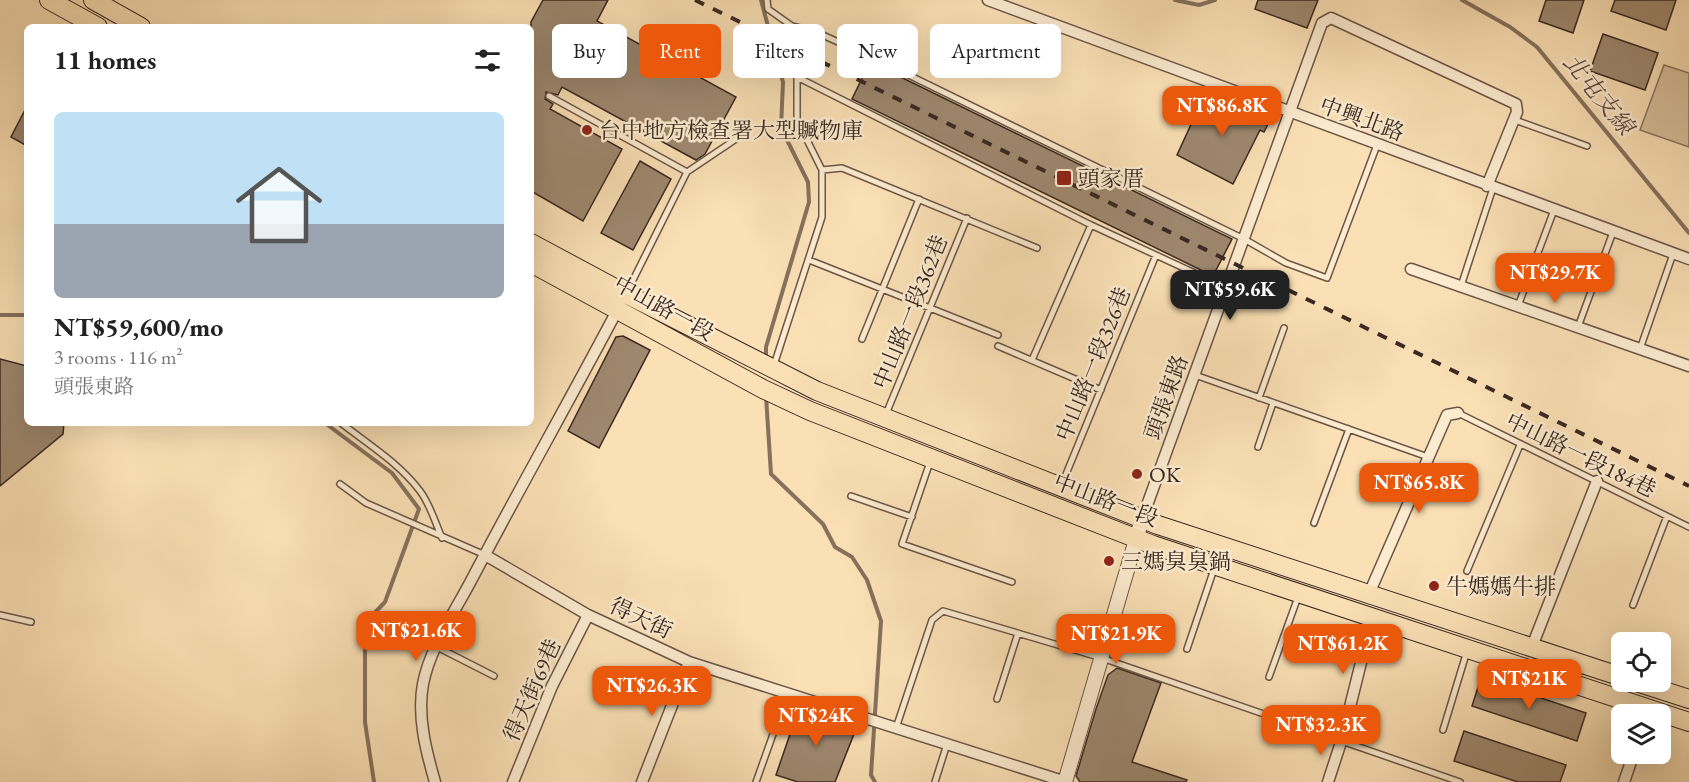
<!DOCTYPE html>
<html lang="en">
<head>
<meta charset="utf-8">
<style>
	body { margin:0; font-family:"EB Garamond","Noto Serif TC",serif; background:#f2f2f2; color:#222; height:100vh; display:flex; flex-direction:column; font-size:22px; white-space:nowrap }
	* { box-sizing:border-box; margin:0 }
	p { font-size:20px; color:#767676 }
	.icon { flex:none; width:33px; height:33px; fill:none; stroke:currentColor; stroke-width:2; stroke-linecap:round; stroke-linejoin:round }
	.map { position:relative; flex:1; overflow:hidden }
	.drawer { position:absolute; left:24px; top:24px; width:510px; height:402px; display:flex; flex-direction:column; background:#fff; border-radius:9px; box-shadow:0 6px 24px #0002 }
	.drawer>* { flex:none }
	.hud { position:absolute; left:552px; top:24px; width:570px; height:54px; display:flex; gap:12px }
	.tools { position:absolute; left:1611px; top:632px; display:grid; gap:12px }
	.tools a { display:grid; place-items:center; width:60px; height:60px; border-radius:9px; background:#fff; box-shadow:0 6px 24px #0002; font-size:30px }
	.price { position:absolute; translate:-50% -51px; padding:0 14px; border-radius:12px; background:#ea580c; color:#fff; font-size:20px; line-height:39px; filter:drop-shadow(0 2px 3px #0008) }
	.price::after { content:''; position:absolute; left:50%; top:36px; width:18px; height:14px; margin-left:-9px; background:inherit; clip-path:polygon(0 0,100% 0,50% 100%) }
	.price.current { background:#222; color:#fff }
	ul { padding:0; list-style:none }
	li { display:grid; align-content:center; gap:12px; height:318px; padding:0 30px }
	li+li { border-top:2px solid #e0e0e0 }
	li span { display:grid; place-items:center; height:186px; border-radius:9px; color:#555 }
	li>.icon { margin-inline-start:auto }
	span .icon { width:108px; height:108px; fill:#fffc; stroke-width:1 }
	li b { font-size:26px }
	h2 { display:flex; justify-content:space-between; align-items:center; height:72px; padding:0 30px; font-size:26px }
	.pill { padding:0 21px; border-radius:9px; background:#fff; box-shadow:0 6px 24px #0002; font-size:21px; line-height:54px }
	.pill.current { background:#ea580c; color:#fff }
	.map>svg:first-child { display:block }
	.green { fill:#dac19c; stroke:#8a7460; stroke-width:1.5 }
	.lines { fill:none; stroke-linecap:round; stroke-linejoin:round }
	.stream { stroke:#86715d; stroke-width:4 }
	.building { fill:#9e886f; stroke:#392823; stroke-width:1.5 }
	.service-casing { stroke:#6a5648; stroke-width:8 }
	.minor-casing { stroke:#6a5648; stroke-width:13 }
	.tertiary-casing { stroke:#6a5648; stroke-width:16 }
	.primary-casing { stroke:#392823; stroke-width:20 }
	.service { stroke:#fcebcf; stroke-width:5 }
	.minor { stroke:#fcebcf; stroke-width:10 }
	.tertiary { stroke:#fcebcf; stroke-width:14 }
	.primary { stroke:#fbe0b5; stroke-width:18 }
	.rail { stroke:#392823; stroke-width:4; stroke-dasharray:10 10; stroke-linecap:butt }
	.poi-dot { fill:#8f2418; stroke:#fcebcf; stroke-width:2 }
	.labels { text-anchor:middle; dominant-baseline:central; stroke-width:5; stroke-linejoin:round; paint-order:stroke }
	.street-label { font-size:22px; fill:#392823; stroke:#fcebcf }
	.poi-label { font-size:22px; fill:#392823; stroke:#fcebcf; text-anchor:start }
	.water-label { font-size:24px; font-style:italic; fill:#5f4c40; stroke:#fcebcf }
</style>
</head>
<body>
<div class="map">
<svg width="1689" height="782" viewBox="0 0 1689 782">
	<rect width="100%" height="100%" fill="#fbe0b5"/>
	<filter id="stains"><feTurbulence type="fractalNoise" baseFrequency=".00333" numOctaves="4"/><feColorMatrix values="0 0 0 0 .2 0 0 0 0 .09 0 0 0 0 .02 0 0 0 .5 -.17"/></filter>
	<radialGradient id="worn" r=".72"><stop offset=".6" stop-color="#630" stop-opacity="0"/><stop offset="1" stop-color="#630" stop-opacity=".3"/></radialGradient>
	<!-- green -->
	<path class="green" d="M1664,65L1689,73V147L1640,130Z"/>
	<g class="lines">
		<!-- stream -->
		<path class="stream" d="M761,0L783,82L781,128L808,182L809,202L766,347V358
			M1175,0L1199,5L1215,0
			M1462,0L1510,27L1537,47L1689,233
			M0,315H27
			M766,396L771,474L823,524L835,547L852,557L867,580L881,621L871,775L875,782
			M325,423L392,473L419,509L385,602L365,623V722L374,782"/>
	</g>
	<!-- building -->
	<path class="building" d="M543,0H608L597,21L736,97L705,154L696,160L562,87L558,95L546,92L545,99L553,104L550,109L622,149L583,221L531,191V22Z
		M1258,0H1318L1307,28L1255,9Z
		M1546,0H1584L1573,33L1539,21Z
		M1615,0H1676L1666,30L1611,11Z
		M1603,34L1658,53L1645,90L1590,71Z
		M870,62L1232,239L1213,276L852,99Z
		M1206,92L1243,111L1247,104L1272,116L1264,132L1260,130L1233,184L1177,155Z
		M27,106V146L11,137Z
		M640,161L671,179L633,250L601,233Z
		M623,336L650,350L599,448L568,431L616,337Z
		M0,359L27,366V423H64L63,434L0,486Z
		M1117,668L1161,683L1132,762L1187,780L1186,782H1080L1076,776L1096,709L1108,675Z
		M1481,678L1586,713L1577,741L1472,706Z
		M800,705L858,724L835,782H798L776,775Z
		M1464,731L1566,765L1560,782H1518L1454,761Z"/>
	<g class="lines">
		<defs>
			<path id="service" d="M767,0L768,9L792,26L816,32L880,61L1244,239L1286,263L1327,278L1377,145
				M797,77L1091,225L1227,288
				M549,96L687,172
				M1515,120L1587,146
				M822,170L842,168L1037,248
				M809,260L998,335
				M1461,286L1493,188
				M628,290L687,172L745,133
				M1518,306L1554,210
				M1578,327L1613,232
				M862,339L919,199
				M998,346L1101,390
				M1640,349L1673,254
				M1032,360L1091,225
				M774,365L822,217V170L797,120V77L816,32
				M1195,375L1428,457
				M1259,398L1284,328
				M1458,413L1689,527
				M886,414L967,218
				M341,423C368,444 399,463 420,491C430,504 435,522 442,538
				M1258,447L1273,403
				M930,462L902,544L1012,582
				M340,484L366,503L485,555
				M1062,484L1156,255
				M851,496L912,517
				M1314,523L1349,429
				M1467,571L1520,445
				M1633,605L1667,516
				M0,615L31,622
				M437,647L494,676
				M1187,649L1214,569
				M1269,677L1298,597
				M997,699L1018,633
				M896,728L932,620L943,611L1102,658L1460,782
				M1443,730L1467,651
				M756,782L787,695
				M935,782L947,744"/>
			<path id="minor" d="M988,0L1689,259
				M1411,269L1689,366
				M1142,519L1322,23L1331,18L1516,104L1517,112L1487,186
				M485,555L588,615L689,662L1066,782
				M1368,596L1447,415L1458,413
				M1531,649L1597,481
				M435,782C426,751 417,716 423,684C430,647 456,610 473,577C521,486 572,396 620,305
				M513,782L552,686L588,615
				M642,782L689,662
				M1328,782L1342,739L1372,618
				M1624,782L1634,753"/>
			<path id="tertiary" d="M1065,782L1142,519"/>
			<path id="primary" d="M49,0L98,27
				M93,0L141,27
				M531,243L626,294L817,391L1158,525L1622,677
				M531,263L763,389L810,411L1153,545L1689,722
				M1633,681L1689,699"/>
		</defs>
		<!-- service casing -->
		<use href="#service" class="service-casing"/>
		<!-- minor casing -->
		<use href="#minor" class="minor-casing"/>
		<!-- tertiary casing -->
		<use href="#tertiary" class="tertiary-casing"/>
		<!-- primary casing -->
		<use href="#primary" class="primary-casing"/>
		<!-- service -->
		<use href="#service" class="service"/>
		<!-- minor -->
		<use href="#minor" class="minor"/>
		<!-- tertiary -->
		<use href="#tertiary" class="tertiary"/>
		<!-- primary -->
		<use href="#primary" class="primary"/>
		<!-- rail -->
		<path class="rail" d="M695,0L1689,486"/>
	</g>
	<!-- markers -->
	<g class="poi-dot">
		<circle cx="587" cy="130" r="6"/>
		<rect x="1056" y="170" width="16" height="16" rx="3"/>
		<circle cx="1137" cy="474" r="6"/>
		<circle cx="1109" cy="561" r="6"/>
		<circle cx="1434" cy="586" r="6"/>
	</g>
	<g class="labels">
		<!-- street labels -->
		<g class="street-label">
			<text transform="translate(1362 119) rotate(20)">中興北路</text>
			<text transform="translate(664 308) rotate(29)">中山路一段</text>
			<text transform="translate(910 312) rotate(-68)">中山路一段362巷</text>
			<text transform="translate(1093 364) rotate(-68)">中山路一段326巷</text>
			<text transform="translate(1166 397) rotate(-70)">頭張東路</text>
			<text transform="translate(1581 455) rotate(26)">中山路一段184巷</text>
			<text transform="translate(1106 500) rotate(21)">中山路一段</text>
			<text transform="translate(641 618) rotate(25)">得天街</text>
			<text transform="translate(532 690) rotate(-66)">得天街69巷</text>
		</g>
		<!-- poi labels -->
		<g class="poi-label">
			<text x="599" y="130">台中地方檢查署大型贓物庫</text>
			<text x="1078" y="178">頭家厝</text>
			<text x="1149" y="474">OK</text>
			<text x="1121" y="561">三媽臭臭鍋</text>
			<text x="1446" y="586">牛媽媽牛排</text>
		</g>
		<!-- water labels -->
		<g class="water-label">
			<text transform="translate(1599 94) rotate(51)">北屯支線</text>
		</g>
	</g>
	<rect width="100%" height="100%" filter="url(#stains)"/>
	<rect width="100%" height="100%" fill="url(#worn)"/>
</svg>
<div class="tools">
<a><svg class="icon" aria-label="locate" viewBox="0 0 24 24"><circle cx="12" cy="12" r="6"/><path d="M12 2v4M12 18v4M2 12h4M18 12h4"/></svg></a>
<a><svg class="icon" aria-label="layers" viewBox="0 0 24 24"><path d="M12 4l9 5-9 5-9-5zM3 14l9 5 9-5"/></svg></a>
</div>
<b class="price" style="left:1222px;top:137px">NT$86.8K</b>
<b class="price" style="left:1555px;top:304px">NT$29.7K</b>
<b class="price current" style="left:1230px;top:321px">NT$59.6K</b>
<b class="price" style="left:1419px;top:514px">NT$65.8K</b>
<b class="price" style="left:416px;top:662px">NT$21.6K</b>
<b class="price" style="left:1116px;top:665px">NT$21.9K</b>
<b class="price" style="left:1343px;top:675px">NT$61.2K</b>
<b class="price" style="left:1529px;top:710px">NT$21K</b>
<b class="price" style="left:652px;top:717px">NT$26.3K</b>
<b class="price" style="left:816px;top:747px">NT$24K</b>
<b class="price" style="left:1321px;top:756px">NT$32.3K</b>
<div class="hud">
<a class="pill">Buy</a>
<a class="pill current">Rent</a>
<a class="pill">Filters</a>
<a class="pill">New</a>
<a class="pill">Apartment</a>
</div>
<section class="drawer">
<h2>11 homes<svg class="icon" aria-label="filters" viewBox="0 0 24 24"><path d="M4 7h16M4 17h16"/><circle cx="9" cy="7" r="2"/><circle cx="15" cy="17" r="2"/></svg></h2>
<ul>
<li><span style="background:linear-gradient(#bfe0f5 60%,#9aa5b1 0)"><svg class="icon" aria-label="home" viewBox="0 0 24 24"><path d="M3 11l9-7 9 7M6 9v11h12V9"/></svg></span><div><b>NT$59,600/mo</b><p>3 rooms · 116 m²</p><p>頭張東路</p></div></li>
</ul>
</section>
</div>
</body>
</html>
